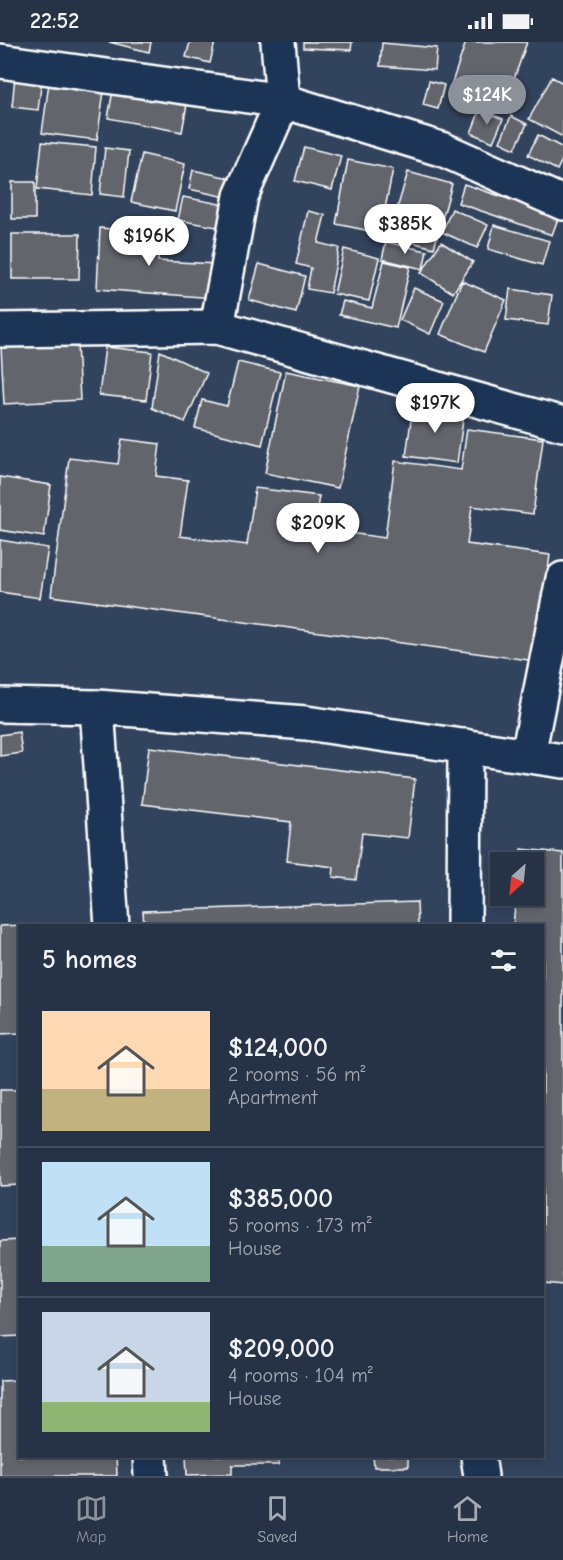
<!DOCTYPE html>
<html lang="en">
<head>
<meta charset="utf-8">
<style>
	body { margin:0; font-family:"Comic Neue",sans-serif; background:#2e3a4d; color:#f1f3f6; height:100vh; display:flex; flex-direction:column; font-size:22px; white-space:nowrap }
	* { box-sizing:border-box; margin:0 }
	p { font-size:20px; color:#a4aab3 }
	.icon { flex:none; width:33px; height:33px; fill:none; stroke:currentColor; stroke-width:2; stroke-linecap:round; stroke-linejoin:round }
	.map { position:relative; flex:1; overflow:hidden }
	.panel { position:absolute; left:18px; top:882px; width:526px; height:534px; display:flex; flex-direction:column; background:#263246; border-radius:0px; box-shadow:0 3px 9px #0003,0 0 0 2px #424d5f }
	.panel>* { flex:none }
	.needle { width:39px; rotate:207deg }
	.buttons { position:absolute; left:490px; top:810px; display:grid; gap:12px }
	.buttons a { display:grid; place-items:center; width:54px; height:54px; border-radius:0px; background:#263246; box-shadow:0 3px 9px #0003,0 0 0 2px #424d5f; font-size:30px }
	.price { position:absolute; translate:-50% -51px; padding:0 14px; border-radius:21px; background:#fff; color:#222; font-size:20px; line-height:39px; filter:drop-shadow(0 2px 3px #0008) }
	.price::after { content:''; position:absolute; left:50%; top:36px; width:18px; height:14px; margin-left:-9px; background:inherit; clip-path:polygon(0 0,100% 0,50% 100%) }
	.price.selected { background:#8c9099; color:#fff }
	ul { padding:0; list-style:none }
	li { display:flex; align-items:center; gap:18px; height:150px; padding:0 24px }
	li+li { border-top:2px solid #424d5f }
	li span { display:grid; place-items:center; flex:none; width:168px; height:120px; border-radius:0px; color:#555 }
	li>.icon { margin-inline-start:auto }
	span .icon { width:72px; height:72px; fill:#fffc; stroke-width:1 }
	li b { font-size:26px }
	h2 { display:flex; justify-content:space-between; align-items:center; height:72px; padding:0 24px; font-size:26px }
	.status { display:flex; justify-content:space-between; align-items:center; height:42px; padding:0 30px; background:#263246; direction:ltr }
	.status svg { height:16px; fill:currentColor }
	.dock { display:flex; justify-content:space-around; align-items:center; height:84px; border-top:2px solid #424d5f; background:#263246; font-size:16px; color:#a4aab3 }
	.dock a { display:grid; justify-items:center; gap:3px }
	.dock .selected { color:#8c9099 }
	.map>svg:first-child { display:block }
	.building { fill:#62656c; stroke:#fff; stroke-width:1.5 }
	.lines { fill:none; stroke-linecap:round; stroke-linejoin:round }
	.street-casing { stroke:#fff; stroke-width:38 }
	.secondary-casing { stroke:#fff; stroke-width:38 }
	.street { stroke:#1d3557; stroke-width:33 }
	.secondary { stroke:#1d3557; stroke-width:33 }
</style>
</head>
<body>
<div class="status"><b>22:52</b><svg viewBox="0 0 49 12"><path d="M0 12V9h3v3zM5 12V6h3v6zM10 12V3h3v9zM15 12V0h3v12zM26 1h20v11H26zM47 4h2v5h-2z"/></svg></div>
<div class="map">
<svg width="563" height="1434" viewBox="0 0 563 1434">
	<rect width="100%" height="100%" fill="#32435d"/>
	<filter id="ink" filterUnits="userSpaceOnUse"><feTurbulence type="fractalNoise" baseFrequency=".0167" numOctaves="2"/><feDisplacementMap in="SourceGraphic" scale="12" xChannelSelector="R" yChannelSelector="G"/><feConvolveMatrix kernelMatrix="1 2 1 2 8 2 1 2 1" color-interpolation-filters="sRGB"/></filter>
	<g filter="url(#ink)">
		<!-- building -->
		<path class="building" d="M109,0H151L149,10Z
			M190,0H215L210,21L186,15Z
			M303,0H352L351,8L303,6Z
			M466,0H527L503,68L449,49Z
			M382,1L437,6L435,28L380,24Z
			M15,34L42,37L38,68L12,65Z
			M552,35L563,41V95L529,77Z
			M429,39L444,43L438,67L423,63Z
			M49,41L104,49L97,98L42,91Z
			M113,48L187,62L182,90L108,76Z
			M480,68L503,77L493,100L471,91Z
			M511,74L527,82L515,107L500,100Z
			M538,93L563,106V116L557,128L528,113Z
			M42,100L96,105L92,153L37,147Z
			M304,105L341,114L332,148L295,139Z
			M105,106L129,109L124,155L100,152Z
			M142,112L185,122L175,169L131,160Z
			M348,118L393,127L380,191L336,182Z
			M193,128L234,137L230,156L189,147Z
			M408,130L452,142L434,206L389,194Z
			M12,140H35V177H12Z
			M464,142L559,174L552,193L458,161Z
			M183,155L226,163L222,186L178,178Z
			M452,167L488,183L477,206L442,190Z
			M308,169L325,173L318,201L339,206L330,251L307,247L311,226L296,222Z
			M494,183L549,199L542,223L488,207Z
			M100,186L159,191L158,219L217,222L214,256L97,247Z
			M12,192H80L79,237H12Z
			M386,200L427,209L423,227L382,217Z
			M441,200L473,220L453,251L421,231Z
			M344,207L379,216L369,259L334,252Z
			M384,219L410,225L396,286L339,273L343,259L372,266Z
			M259,222L305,234L296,271L249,258Z
			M462,239L506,258L484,310L440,292Z
			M414,246L444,259L430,292L400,278Z
			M510,247L552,253L548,283L506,278Z
			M77,302L80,358L4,362L1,305Z
			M105,305L152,310L146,358L99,353Z
			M160,309L207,331L185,380L152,366Z
			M238,320L280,330L262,403L195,386L202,358L227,364Z
			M286,329L360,344L338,446L265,431Z
			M413,364L464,371L457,421L406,414Z
			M467,387L543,397L533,472L472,464L467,502L550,513L536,619L51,554L69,416L118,422L122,397L160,402L156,434L188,438L180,494L247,503L255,446L319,454L314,486L385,496L395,419L461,428Z
			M0,435L51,443L44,495L0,488Z
			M0,498L48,506L40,556L0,550Z
			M19,690L22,711L0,714V693Z
			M149,705L415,737L408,796L362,791L356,838L333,835L334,825L287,819L291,780L142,762Z
			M521,807L563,811V1243L543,1241V884H513L516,854H534V820H520Z
			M417,860L418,884H144L143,869Z
			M82,881V884H20V991L0,992V884Z
			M0,1048H20V1143L0,1144Z
			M20,1198V1294L0,1295V1199Z
			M20,1338V1414H116L117,1434H0V1339Z
			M186,1414H278L279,1423H232V1432L187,1433Z
			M373,1414H408V1425H374Z"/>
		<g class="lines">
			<defs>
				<path id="street" d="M0,19L283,59L444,108L563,161
					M217,285L241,154L283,59L278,0
					M0,288L217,285L563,382
					M97,665L112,884
					M528,713L563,537
					M464,884L465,704
					M150,1414L151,1434
					M478,1414L481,1434"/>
				<path id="secondary" d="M0,663L97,665L306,681L563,719"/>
			</defs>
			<!-- street casing -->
			<use href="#street" class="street-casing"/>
			<!-- secondary casing -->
			<use href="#secondary" class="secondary-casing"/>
			<!-- street -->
			<use href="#street" class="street"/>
			<!-- secondary -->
			<use href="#secondary" class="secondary"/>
		</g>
	</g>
</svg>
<div class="buttons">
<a><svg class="needle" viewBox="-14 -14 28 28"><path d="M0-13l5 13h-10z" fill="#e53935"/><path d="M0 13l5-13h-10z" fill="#a4aab3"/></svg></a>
</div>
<b class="price selected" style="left:487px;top:84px">$124K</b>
<b class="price" style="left:405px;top:213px">$385K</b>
<b class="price" style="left:149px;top:225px">$196K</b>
<b class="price" style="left:435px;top:392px">$197K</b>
<b class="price" style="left:318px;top:512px">$209K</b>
<section class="panel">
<h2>5 homes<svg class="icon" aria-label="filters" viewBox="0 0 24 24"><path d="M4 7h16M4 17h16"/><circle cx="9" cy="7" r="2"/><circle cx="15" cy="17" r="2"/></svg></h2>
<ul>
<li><span style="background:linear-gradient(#ffd9b3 65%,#c2b280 0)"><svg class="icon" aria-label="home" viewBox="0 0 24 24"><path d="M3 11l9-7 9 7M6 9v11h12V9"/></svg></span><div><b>$124,000</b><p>2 rooms · 56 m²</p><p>Apartment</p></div></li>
<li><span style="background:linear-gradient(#bfe0f5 70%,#7fa58c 0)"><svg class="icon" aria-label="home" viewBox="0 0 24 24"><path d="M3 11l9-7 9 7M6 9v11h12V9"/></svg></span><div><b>$385,000</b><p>5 rooms · 173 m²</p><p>House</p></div></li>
<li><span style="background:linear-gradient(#c9d6e8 75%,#8fb573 0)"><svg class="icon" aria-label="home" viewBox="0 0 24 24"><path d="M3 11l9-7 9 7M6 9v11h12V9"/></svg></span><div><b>$209,000</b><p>4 rooms · 104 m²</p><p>House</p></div></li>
</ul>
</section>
</div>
<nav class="dock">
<a class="selected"><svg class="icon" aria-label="map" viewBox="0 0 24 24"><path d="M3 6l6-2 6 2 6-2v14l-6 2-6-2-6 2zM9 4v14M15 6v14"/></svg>Map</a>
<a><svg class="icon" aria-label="saved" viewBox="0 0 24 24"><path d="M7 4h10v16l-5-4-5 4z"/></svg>Saved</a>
<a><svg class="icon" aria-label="home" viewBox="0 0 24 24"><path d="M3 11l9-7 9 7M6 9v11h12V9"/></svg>Home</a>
</nav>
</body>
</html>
